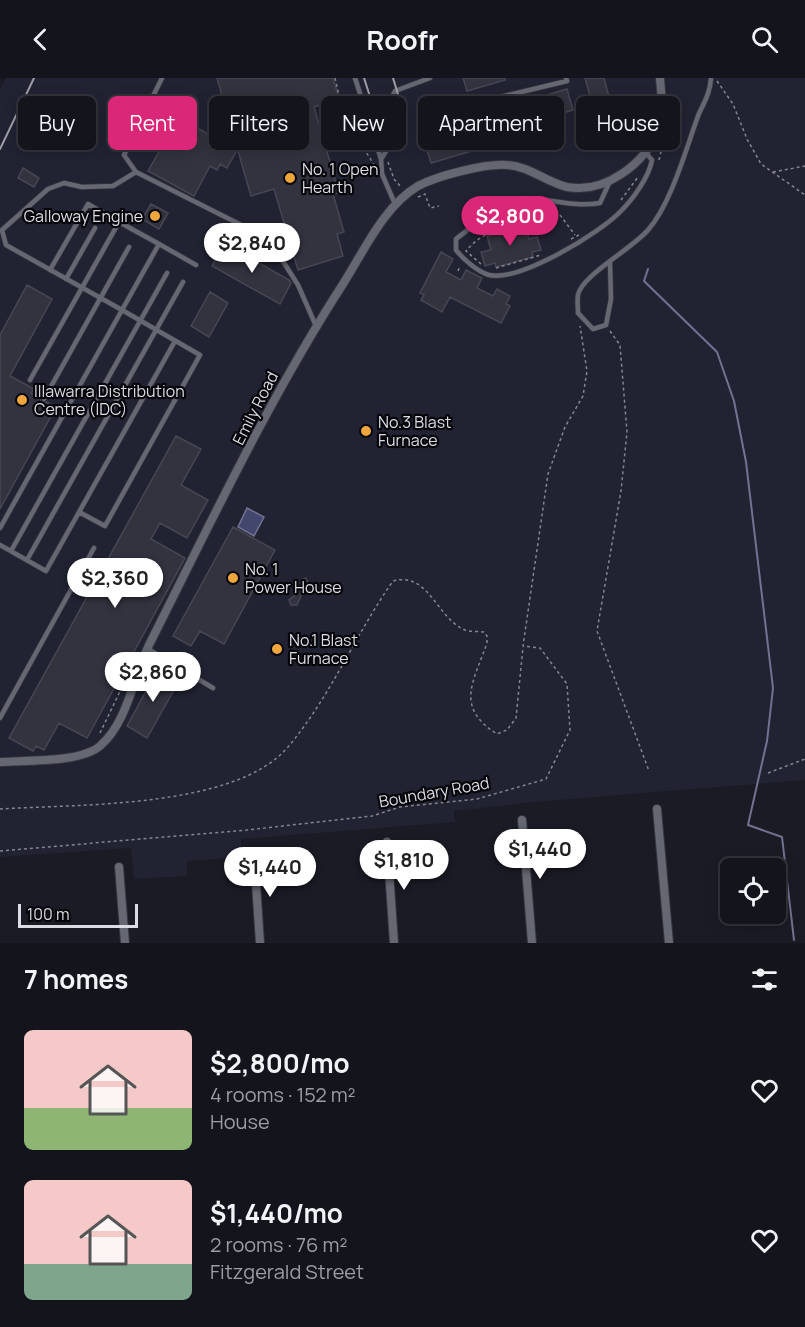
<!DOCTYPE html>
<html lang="en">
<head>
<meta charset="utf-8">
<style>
	body { margin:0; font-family:Manrope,sans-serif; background:#212129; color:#f1f3f6; height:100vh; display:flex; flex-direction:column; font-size:22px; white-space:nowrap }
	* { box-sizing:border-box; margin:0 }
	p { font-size:20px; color:#9d9ea3 }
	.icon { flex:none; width:33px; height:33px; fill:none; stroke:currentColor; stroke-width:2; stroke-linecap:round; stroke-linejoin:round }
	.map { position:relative; height:865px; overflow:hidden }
	.sheet { display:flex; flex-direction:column; background:#14141c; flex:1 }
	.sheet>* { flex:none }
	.banner { position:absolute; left:18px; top:18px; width:770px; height:54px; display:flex; gap:12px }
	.fabs { position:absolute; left:720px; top:780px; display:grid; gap:12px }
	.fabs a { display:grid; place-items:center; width:66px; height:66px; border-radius:9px; background:#14141c; box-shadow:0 3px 15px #0003,0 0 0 2px #33333b; font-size:30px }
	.scale { position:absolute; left:18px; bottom:15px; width:120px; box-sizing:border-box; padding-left:6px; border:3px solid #dcdde4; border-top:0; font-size:16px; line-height:21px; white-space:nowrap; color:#dcdde4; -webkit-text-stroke:4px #06060a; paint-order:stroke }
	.price { position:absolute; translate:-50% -51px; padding:0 14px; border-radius:21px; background:#fff; color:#222; font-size:20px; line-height:39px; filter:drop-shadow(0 2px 3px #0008) }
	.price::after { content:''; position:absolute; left:50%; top:36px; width:18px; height:14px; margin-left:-9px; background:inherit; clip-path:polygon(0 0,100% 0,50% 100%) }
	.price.selected { background:#db2777; color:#fff }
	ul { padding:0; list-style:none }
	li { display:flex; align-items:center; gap:18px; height:150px; padding:0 24px }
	li span { display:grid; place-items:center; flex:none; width:168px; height:120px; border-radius:9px; color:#555 }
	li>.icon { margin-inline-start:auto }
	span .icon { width:72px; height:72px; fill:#fffc; stroke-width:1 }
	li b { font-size:26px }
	h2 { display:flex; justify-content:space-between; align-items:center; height:72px; padding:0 24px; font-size:26px }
	.pill { padding:0 21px; border-radius:9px; background:#14141c; box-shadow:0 3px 15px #0003,0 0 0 2px #33333b; font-size:21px; line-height:54px }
	.pill.selected { background:#db2777; color:#fff }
	header { display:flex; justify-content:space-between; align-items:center; height:78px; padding:0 24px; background:#14141c; font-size:27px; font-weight:700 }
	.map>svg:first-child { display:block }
	.built { fill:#212333 }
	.water { fill:#43466d; stroke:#717391; stroke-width:1.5 }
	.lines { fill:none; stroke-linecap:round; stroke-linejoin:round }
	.stream { stroke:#717391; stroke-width:2 }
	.building { fill:#32333f; stroke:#454753; stroke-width:1.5 }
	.service-casing { stroke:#34353d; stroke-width:6 }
	.minor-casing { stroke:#34353d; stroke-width:10 }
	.path { stroke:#84858e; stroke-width:1.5; stroke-dasharray:3 3; stroke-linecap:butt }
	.service { stroke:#656773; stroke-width:4.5 }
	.minor { stroke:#656773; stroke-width:8 }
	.rail { stroke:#9d9ea6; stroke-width:2 }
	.poi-dot { fill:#efa73d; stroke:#06060a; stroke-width:2 }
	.labels { text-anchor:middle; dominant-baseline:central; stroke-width:4.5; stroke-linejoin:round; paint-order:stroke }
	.poi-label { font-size:16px; fill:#dcdde4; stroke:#06060a; text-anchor:start }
	.street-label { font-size:16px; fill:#dcdde4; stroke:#06060a }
</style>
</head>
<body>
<header><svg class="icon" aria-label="back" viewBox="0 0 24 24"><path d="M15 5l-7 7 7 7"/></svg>Roofr<svg class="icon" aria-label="search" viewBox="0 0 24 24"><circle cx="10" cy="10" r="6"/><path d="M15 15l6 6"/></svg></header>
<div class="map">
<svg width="805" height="865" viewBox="0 0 805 865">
	<rect width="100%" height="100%" fill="#1a1b25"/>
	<!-- built -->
	<path class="built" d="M6,0H805V702L534,724L454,733L455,744L241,761V779L187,783V798L134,801L131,770L0,779V11Z"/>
	<!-- water -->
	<path class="water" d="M247,430L264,439L254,458L238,449Z"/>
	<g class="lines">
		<!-- stream -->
		<path class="stream" d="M648,191L644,203L717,274L734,323L746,384L773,610L767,663L748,747L782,759L794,862"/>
	</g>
	<!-- building -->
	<path class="building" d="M217,0H333L339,21L314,29L339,115L333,116L344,154L337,156L343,178L298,192L274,111L251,118Z
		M463,0H505V2L467,13Z
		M585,0H604L616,45L599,50Z
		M567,11L573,32L496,55L499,65L431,85L418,43L486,23L487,28L512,21L514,27Z
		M165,32L237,72L227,90L220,86L217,92L210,88L194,118L148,93L165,63L152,56Z
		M23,90L39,100L34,109L18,100Z
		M151,126L168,135L159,151L142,141Z
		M525,148L529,161L537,159L541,172L532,174L533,179L496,189L495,185L485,188L481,174L491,172L487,158Z
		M224,165L289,202L291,205L280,226L212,188Z
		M441,174L453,181L446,194L461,202L466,192L482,200L477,210L493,218L497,211L510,218L506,226L510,228L501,245L450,219L442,234L421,222L424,217L420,215Z
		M27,207L52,221L10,298L34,311L31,315L40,320L41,325L47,324L56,329L0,431V257Z
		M210,214L228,225L209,259L191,248Z
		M176,358L201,371L181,407L208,422L187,460L160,445L151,461L185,480L87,660L59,645L44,672L36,668L33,673L9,660Z
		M233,449L275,472L224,566L200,553L191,568L173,558Z
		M306,500L309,506L304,511L297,527H291L289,522L294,518L295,513L300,509L302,501Z
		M158,591L179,603L147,660L127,648Z"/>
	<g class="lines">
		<defs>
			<path id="service" d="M162,0L124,77L136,94L269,161L298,207L316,248
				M355,0L381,81L382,96L395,126
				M500,19L567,3L566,0
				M381,81C398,61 383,34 395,13L430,0
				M610,103L600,125C571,130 548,119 521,121C501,123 472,149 456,161V172C463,181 478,194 489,197C520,204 600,155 621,133C633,121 649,99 652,82L646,75
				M610,185L611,221L606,247L593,251L578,235C578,229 577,222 578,217C581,198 633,170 648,152C671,126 686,71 698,38C704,24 710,16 711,0
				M50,192L88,126L119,144
				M66,201L95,150
				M30,302L119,144L159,166
				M44,321L129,169
				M79,434L105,448L200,277L122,232L159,166L196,187
				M0,450L122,232L6,167L2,152L48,111L64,105L82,109L113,108L136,94
				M0,467L46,493L175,263
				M11,473L167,195
				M27,482L183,204
				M148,571L213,610
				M0,640L94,470"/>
			<path id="minor" d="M0,684C26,682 80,685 100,668C128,644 133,599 149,567C210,446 270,319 343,206C364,173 384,128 418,108C437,98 486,85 507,87C529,88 546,104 567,109C605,116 644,86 658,53C665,37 661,17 660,0
				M657,731L669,865
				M522,742L532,865
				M387,764L394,865
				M254,776L260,865
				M119,789L125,865"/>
		</defs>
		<!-- service casing -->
		<use href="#service" class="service-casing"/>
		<!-- minor casing -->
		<use href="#minor" class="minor-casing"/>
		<!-- path -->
		<path class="path" d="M335,0L348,55L364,71L375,88
			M717,3L733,26L747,61L761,86L805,117
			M670,16V38
			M659,82L665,57
			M388,84L394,101L401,109
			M773,94L805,88
			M418,119L425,116L430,130L439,128
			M621,122L638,99
			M560,137L575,157
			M571,161L579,157
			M481,186L466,173C480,156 496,152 516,146L511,132
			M496,190L541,177
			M458,193L460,188
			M610,253L620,267L627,354L621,413L597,553L649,693
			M142,611L156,588L170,593
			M100,655L124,605L127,606
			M768,695L805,681
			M0,731C77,726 235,731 288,669C331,618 355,557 393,503C429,493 437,541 465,552C470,554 478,553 484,554L487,558V565C474,603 454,629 497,656L507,652L516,640L523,569
			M0,773L247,752L372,738L400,729L477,721L546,701L570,652L567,606L540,570L523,568L548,396L565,349L583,318L587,293L580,248"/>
		<!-- service -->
		<use href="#service" class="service"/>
		<!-- minor -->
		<use href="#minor" class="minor"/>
		<!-- rail -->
		<path class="rail" d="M364,0L382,56
			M393,0L404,36
			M0,71L34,0"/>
	</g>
	<!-- markers -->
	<g class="poi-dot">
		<circle cx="290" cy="100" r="6"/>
		<circle cx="155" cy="138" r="6"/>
		<circle cx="22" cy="322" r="6"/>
		<circle cx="366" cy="353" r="6"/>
		<circle cx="233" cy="500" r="6"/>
		<circle cx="277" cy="571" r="6"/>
	</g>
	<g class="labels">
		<!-- poi labels -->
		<g class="poi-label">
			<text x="302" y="91">No. 1 Open<tspan x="302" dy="18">Hearth</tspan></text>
			<text x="143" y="138" text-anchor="end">Galloway Engine</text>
			<text x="34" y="313">Illawarra Distribution<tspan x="34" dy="18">Centre (IDC)</tspan></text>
			<text x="378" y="344">No.3 Blast<tspan x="378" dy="18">Furnace</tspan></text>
			<text x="245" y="491">No. 1<tspan x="245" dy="18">Power House</tspan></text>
			<text x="289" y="562">No.1 Blast<tspan x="289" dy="18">Furnace</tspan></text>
		</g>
		<!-- street labels -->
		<g class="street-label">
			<text transform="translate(255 330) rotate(-63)">Emily Road</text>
			<text transform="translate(434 714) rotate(-10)">Boundary Road</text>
		</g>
	</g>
</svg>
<div class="fabs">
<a><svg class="icon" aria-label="locate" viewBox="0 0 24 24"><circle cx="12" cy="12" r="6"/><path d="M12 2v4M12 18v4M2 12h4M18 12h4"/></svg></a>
</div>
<div class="scale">100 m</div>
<b class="price selected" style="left:510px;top:169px">$2,800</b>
<b class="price" style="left:252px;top:196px">$2,840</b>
<b class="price" style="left:115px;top:531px">$2,360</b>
<b class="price" style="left:153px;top:625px">$2,860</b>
<b class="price" style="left:540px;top:802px">$1,440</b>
<b class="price" style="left:404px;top:813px">$1,810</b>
<b class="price" style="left:270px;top:820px">$1,440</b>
<div class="banner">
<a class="pill">Buy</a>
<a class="pill selected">Rent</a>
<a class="pill">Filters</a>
<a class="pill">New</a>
<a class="pill">Apartment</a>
<a class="pill">House</a>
</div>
</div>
<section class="sheet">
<h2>7 homes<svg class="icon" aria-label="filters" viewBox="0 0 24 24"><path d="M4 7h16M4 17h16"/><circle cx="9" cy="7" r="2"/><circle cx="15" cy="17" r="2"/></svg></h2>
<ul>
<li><span style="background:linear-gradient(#f6c9c9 65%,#8fb573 0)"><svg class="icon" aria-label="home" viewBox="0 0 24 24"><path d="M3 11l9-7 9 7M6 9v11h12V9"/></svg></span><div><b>$2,800/mo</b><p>4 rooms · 152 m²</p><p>House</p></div><svg class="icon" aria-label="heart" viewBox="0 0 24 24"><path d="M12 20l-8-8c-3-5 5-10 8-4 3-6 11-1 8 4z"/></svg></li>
<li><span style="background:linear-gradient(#f6c9c9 70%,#7fa58c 0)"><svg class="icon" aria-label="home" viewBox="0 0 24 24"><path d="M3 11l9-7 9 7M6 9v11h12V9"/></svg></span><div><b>$1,440/mo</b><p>2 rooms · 76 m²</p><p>Fitzgerald Street</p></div><svg class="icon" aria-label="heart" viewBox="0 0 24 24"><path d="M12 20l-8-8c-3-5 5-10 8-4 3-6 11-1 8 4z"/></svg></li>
</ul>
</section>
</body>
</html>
